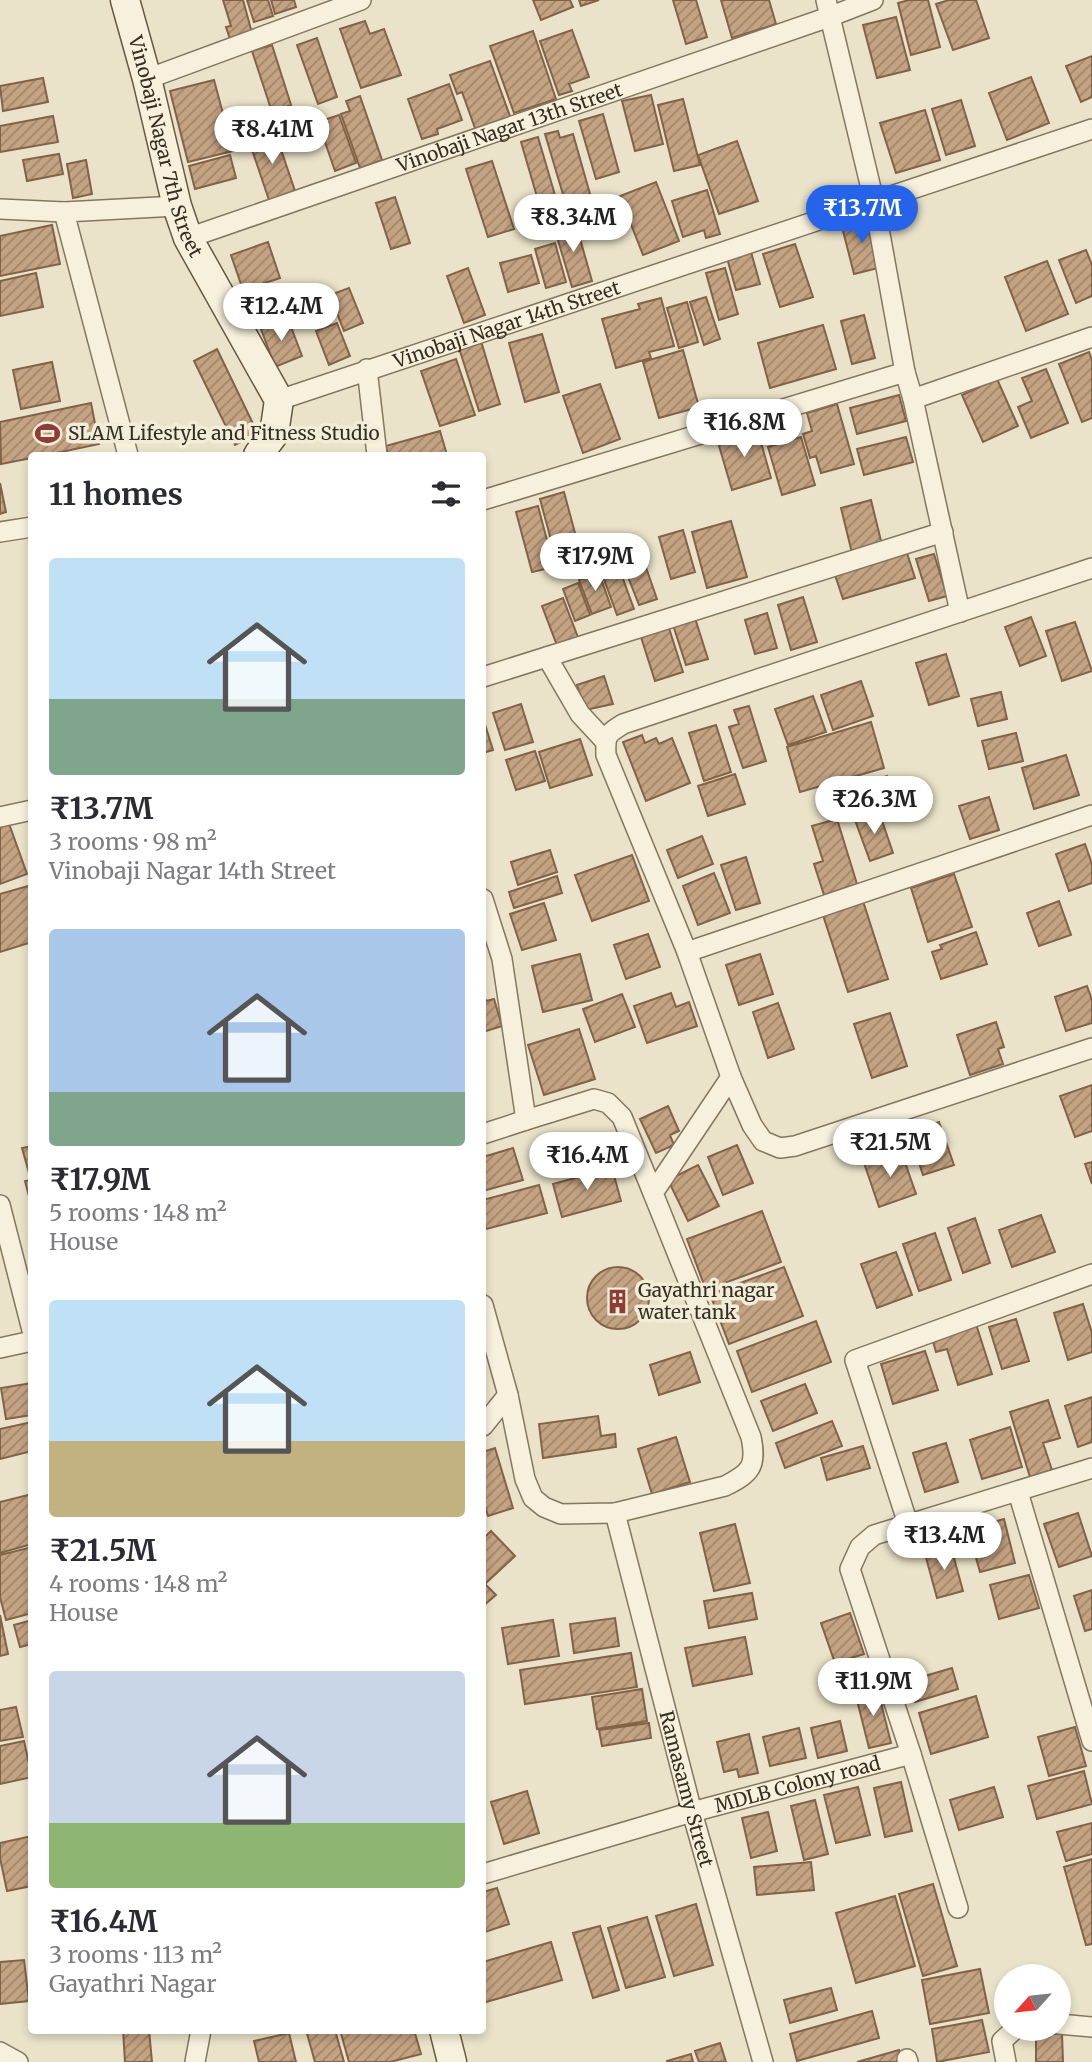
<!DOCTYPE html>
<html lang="en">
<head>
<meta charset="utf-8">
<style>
	body { margin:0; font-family:Merriweather,serif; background:#f2f2f3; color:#2b2b33; height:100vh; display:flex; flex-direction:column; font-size:26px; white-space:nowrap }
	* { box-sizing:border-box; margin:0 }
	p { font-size:23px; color:#7c7c81 }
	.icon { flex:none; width:38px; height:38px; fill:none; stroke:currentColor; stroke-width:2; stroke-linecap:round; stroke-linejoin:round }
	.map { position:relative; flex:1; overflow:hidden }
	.sheet { position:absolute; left:28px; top:452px; width:458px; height:1582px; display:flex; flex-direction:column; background:#fff; border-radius:7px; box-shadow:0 4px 10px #0003 }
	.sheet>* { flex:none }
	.needle { width:46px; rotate:243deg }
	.tools { position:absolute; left:994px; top:1964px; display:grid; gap:14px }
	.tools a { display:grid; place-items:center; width:77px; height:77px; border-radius:50%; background:#fff; box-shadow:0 4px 10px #0003; font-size:35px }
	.price { position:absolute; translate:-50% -60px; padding:0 16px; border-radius:24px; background:#fff; color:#222; font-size:23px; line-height:46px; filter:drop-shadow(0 2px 4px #0008) }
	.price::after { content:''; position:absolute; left:50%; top:42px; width:21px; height:16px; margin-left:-10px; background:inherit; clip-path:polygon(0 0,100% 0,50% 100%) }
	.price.selected { background:#2563eb; color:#fff }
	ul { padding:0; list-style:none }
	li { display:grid; align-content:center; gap:14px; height:371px; padding:0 21px }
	li span { display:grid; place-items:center; height:217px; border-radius:7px; color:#555 }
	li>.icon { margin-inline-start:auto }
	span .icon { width:126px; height:126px; fill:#fffc; stroke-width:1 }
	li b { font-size:30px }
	h2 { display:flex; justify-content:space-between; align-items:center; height:84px; padding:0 21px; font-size:30px }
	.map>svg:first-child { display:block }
	.building { fill:url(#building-hatch); stroke:#826348; stroke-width:2 }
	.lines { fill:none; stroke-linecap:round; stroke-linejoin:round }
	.street-casing { stroke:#857660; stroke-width:22 }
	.secondary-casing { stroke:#675843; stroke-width:31 }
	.street { stroke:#f6f0dc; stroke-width:19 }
	.secondary { stroke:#f6f0dc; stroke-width:28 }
	.labels { text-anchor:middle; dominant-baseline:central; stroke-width:7; stroke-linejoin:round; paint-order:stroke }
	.street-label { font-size:19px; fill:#372e22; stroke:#f2edd8 }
	.poi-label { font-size:19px; fill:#372e22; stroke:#f2edd8; text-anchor:start }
</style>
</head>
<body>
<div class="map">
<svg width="1092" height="2062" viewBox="0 0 1092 2062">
	<defs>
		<pattern id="building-hatch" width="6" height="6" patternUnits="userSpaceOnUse" patternTransform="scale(1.75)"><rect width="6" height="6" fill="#c4a383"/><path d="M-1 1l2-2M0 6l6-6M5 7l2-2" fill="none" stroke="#a0856b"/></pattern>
	</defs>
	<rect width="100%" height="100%" fill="#eae3c9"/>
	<!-- building -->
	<path class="building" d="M223,0H243L252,33L230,39L226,27L231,26Z
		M247,0H268L273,16L254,22Z
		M271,0H294L296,7L275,14Z
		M533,0H570L573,7L541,20Z
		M579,0H599L581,6Z
		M673,0H696L707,37L686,44Z
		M721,0H769L776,24L732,38Z
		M909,0H928L940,47L911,55L898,3Z
		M949,0H976L989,38L953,50L936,4Z
		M896,17L910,70L877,78L863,25Z
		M365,21L370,34L384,29L401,75L361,88L340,29Z
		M572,30L589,77L569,84L572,91L559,95L540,41Z
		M533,31L556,99L514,113L490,46Z
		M317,38L337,97L318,104L297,45Z
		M272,45L291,105L272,112L252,51Z
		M1092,56V97L1081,102L1066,66Z
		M490,61L511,119L476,131L462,92L457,94L450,75Z
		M1031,77L1049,123L1007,140L989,93Z
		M43,78L48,102L3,111L0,86Z
		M214,80L233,151L188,162L170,91Z
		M449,84L462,120L437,129L438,134L422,139L408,99Z
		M651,95L663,144L635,151L622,101Z
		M360,96L382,160L360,168L341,114L350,111L346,101Z
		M683,99L700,165L674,171L658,105Z
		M961,100L975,146L946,155L932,109Z
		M925,110L940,160L896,173L880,123Z
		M603,114L619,172L596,179L579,121Z
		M339,115L356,163L335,171L318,122Z
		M53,116L58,142L0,152V126Z
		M274,129L296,194L270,203L248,138Z
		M558,131L560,138L573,134L590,194L565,201L545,134Z
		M538,137L557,202L540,207L521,142Z
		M737,141L758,201L719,214L698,155Z
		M59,154L63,174L27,181L23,160Z
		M230,155L236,178L195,189L189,166Z
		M86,160L92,194L73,198L67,164Z
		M492,161L514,229L488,237L466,169Z
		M656,182L679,241L643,255L620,196Z
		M707,190L720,234L706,238L704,230L683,237L672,201Z
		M395,197L410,243L391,249L376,203Z
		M869,215L882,267L854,274L841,223Z
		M575,221L592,281L572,287L554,227Z
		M52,225L60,264L0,276V236Z
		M268,242L280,278L243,290L231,255Z
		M555,243L566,282L546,288L535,249Z
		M795,244L813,297L780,307L763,254Z
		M1086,250L1092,265V296L1076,303L1059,260Z
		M751,252L760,284L736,290L727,258Z
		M531,255L539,283L508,292L500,263Z
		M1047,261L1068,314L1026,331L1005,277Z
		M468,268L485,315L464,323L447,276Z
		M725,268L738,314L719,320L706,273Z
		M36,273L43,307L0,316V281Z
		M349,288L363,323L344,331L330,295Z
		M706,297L720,339L704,345L690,302Z
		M661,298L674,346L649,352L651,358L616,368L602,319L640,309L638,304Z
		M687,302L698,342L679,348L667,308Z
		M864,315L875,358L852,364L841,321Z
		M288,319L302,356L275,367L261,329Z
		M337,323L350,356L329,365L316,331Z
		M823,325L836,369L770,388L758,343Z
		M542,334L559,392L525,402L509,343Z
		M481,341L500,404L479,411L459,348Z
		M217,349L258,434L235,445L194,361Z
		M683,350L699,407L659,418L643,362Z
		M1089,352L1092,360V418L1082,422L1059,364Z
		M456,359L475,415L440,426L421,371Z
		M52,362L60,401L21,409L13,370Z
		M1046,369L1068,423L1031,438L1018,407L1032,401L1022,378Z
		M997,379L1018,426L983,442L962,395Z
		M600,384L620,439L583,453L563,396Z
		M899,395L906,421L857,434L850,408Z
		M91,403L99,444L47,455H32V458L1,464L0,422Z
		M837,404L854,464L821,473L816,456L810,458L803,434L812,431L807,413Z
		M757,428L771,478L732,490L717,439Z
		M440,431L447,455H388L386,446Z
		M801,437L815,485L782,495L768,447Z
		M906,437L913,462L864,475L857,449Z
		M0,483L6,512L0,514Z
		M564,492L579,548L555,555L540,499Z
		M871,500L882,545L852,553L841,508Z
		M538,506L554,567L532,572L516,512Z
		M731,521L747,577L707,588L692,532Z
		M683,530L695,572L671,579L659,537Z
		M907,553L915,578L843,599L835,575Z
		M934,554L947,596L929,601L916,559Z
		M642,556L657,599L639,605L623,564Z
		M619,568L634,609L617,615L602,574Z
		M599,573L611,607L592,614L579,580Z
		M578,583L590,615L575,621L563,589Z
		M803,597L817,642L791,650L778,605Z
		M563,598L579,640L558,648L542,606Z
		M767,613L777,648L755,654L745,620Z
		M1031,617L1046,656L1020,666L1005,627Z
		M695,618L708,659L686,665L673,625Z
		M1075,622L1092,671L1062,681L1046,631Z
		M668,625L683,672L655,681L640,634Z
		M946,654L959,696L929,705L916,663Z
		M604,676L613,704L585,710L577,685Z
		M861,681L873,716L833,730L821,695Z
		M1001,692L1007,719L978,726L971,699Z
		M813,696L826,732L788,745L775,709Z
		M521,704L533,742L505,750L493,713Z
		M749,706L766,761L743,768L729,727L739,724L734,710Z
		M483,718L493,750L483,753Z
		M871,722L884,768L800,792L787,747Z
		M716,725L731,772L704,781L689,733Z
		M1016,733L1023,761L989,769L982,741Z
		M642,735L645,743L656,738L659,744L672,738L690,783L646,801L623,742Z
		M580,739L592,775L550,788L539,752Z
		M535,751L545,781L516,790L506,760Z
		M1066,755L1079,795L1034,809L1022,768Z
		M735,774L745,804L708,816L698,786Z
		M887,776L896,800L857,815L848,791Z
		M989,797L999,830L970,839L959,806Z
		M879,812L893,853L870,861L855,820Z
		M7,818L27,874L0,884V820Z
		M837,819L857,884L824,895L814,864L823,861L812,826Z
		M702,836L713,864L678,878L667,850Z
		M1085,844L1092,864V883L1069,891L1056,854Z
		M550,850L557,872L518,885L511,862Z
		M632,855L649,901L592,921L575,875Z
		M746,857L760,903L736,910L721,865Z
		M714,873L730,913L698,925L683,886Z
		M954,874L972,927L928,942L911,888Z
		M557,876L562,893L514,908L509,892Z
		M28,886L32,897V942L0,952V894Z
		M863,901L888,979L848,992L823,915Z
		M1059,901L1071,935L1039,946L1027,913Z
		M544,903L556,940L522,950L510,914Z
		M976,932L987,964L941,979L932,952L942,949L940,945Z
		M648,934L660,967L626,979L614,945Z
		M580,954L592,1000L543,1012L532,966Z
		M760,954L773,994L739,1005L726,965Z
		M1087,986L1092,1000V1023L1066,1031L1055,997Z
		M483,992L486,1001L494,999L502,1026L483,1032Z
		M671,993L676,1007L689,1002L697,1026L647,1043L634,1006Z
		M622,994L635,1027L595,1042L583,1009Z
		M778,1003L794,1049L768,1058L753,1012Z
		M890,1013L907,1066L872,1078L854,1024Z
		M996,1022L1004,1047L998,1049L1003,1064L970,1075L957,1035Z
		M579,1029L595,1079L544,1095L528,1045Z
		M1092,1085V1131L1075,1137L1060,1096Z
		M668,1106L679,1131L670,1135L674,1145L656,1153L640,1119Z
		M939,1122L954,1165L923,1175L909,1132Z
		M737,1145L753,1183L723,1195L708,1157Z
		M32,1146V1172L29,1173L22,1148Z
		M513,1148L523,1180L483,1191V1157Z
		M901,1151L916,1194L879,1207L864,1163Z
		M1092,1162V1184L1085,1164Z
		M698,1165L719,1206L688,1221L668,1180Z
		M612,1168L621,1201L562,1217L553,1184Z
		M32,1180V1208L25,1181Z
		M539,1185L547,1213L486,1229L483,1218V1200Z
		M762,1211L781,1262L706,1290L687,1239Z
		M1041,1215L1055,1252L1012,1267L999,1230Z
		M975,1218L990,1263L963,1273L948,1228Z
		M935,1233L951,1280L919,1291L903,1244Z
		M896,1252L912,1295L877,1308L861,1264Z
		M587 1298a31 31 0 1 1 62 0a31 31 0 1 1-62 0Z
		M784,1267L803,1316L729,1344L710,1294Z
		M1083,1304L1092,1333V1352L1068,1360L1054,1313Z
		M1016,1319L1029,1361L1002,1369L989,1327Z
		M816,1321L831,1362L752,1392L737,1351Z
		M976,1324L992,1374L958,1385L947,1349L936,1352L932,1338Z
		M925,1351L938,1390L893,1404L881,1364Z
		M690,1352L700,1382L659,1395L650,1365Z
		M32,1383V1415L6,1419L1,1388Z
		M805,1384L817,1413L773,1431L761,1401Z
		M1092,1397V1442L1078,1447L1065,1406Z
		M1048,1400L1060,1438L1043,1443L1052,1470L1030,1477L1010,1412Z
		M598,1416L601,1436L615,1434L616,1447L543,1458L539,1424Z
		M832,1421L842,1446L785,1468L776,1443Z
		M32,1422V1451L0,1459V1429Z
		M1010,1427L1022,1467L982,1479L970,1440Z
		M676,1437L690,1482L652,1494L638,1449Z
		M946,1443L958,1482L925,1492L913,1453Z
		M863,1446L870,1468L827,1480L821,1458Z
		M495,1448L513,1508L488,1516L483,1499V1452Z
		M32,1494V1544L0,1553V1502Z
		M1078,1513L1092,1556L1059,1567L1044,1524Z
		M1004,1519L1015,1563L980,1572L968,1529Z
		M735,1524L750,1583L714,1591L700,1533Z
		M491,1531L515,1556L485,1584L496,1595L483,1606V1539Z
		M32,1547V1613L6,1620L0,1597V1555Z
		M951,1547L963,1591L937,1598L925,1554Z
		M1029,1575L1039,1608L999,1619L990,1585Z
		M1092,1590V1629L1085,1631L1074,1596Z
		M752,1593L757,1619L709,1628L704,1601Z
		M850,1613L864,1654L835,1663L821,1623Z
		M0,1615L8,1654L0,1656Z
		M615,1618L619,1646L574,1653L570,1624Z
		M32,1620V1644L20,1647L14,1625Z
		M553,1620L559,1656L508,1664L502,1628Z
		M745,1637L752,1674L693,1686L685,1648Z
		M631,1653L637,1687L525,1704L520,1670Z
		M952,1668L958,1689L915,1702L908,1681Z
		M877,1687L891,1743L869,1748L855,1692Z
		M642,1689L647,1721L597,1729L592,1697Z
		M976,1696L988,1737L931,1754L919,1713Z
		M16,1707L23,1737L0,1741V1710Z
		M840,1721L847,1751L818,1758L811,1728Z
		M649,1723L651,1738L602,1746L599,1730Z
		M1075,1727L1086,1766L1049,1776L1038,1737Z
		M799,1728L806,1758L770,1766L763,1737Z
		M749,1734L758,1773L739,1777L737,1769L724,1772L717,1742Z
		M24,1741L32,1777L0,1784V1746Z
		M1084,1771L1092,1804L1037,1819L1028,1786Z
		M901,1782L912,1831L885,1837L874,1788Z
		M858,1787L870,1835L836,1843L824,1795Z
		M994,1787L1003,1817L959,1830L950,1800Z
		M527,1791L539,1833L504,1844L491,1802Z
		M815,1800L828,1854L804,1860L791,1806Z
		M768,1812L777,1851L751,1858L742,1818Z
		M1092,1823V1854L1066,1861L1057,1832Z
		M32,1836V1886L7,1891L0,1858V1843Z
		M1092,1859V1944L1086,1945L1064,1867Z
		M811,1862L814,1890L757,1895L754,1867Z
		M933,1884L957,1966L923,1976L899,1894Z
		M497,1888L509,1924L485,1932L483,1892Z
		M895,1896L915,1966L856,1983L836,1913Z
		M696,1904L713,1965L674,1976L656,1916Z
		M647,1917L665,1977L626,1988L608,1928Z
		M600,1926L619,1990L593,1998L573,1933Z
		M551,1942L562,1980L483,2003V1962Z
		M24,1960L29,2001L0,2004V1962Z
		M980,1969L989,2013L930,2024L922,1980Z
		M831,1988L837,2010L790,2023L784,2000Z
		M872,2011L879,2038L797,2061L790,2034Z
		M982,2020L989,2052L937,2062L932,2029Z
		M123,2030H149L152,2062H125Z
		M306,2030H335L344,2062H315Z
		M340,2030H414L421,2054L390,2062H349Z
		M289,2033L296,2062H259L254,2041Z
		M1036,2034H1062L1063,2062H1036Z
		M720,2043L726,2062H699L695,2051Z
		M899,2050L902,2062H857Z
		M691,2054L693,2062H667V2061Z"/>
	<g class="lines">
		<defs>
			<g id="street">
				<path d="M826,0L874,201L905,372L913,399L960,612"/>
				<path d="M147,79L361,0"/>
				<path d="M0,209L64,212"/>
				<path id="s1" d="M188,238L829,17L873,0"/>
				<path d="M367,369L377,455"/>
				<path d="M913,399L1092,337"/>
				<path id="s2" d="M279,400L1092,129"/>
				<path d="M128,455L64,212L177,206"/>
				<path d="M483,500L905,372"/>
				<path d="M0,532L32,527"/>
				<path d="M1092,568L623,724C607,734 605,735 606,755L687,952L731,1077L752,1125L763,1141L780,1148L795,1146L1092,1048"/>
				<path d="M547,657L580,714L605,741"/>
				<path d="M483,677L943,532"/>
				<path d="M0,817L32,810"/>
				<path d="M483,899L502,959L526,1120L594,1099L608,1103L622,1117L653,1193"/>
				<path d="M687,952L1092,815"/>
				<path d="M483,1134L526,1120"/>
				<path d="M0,1205L32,1330"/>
				<path d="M483,1305L508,1395L525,1479L533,1498L544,1507L561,1514L615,1513L725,1486C751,1473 757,1466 751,1437L653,1193L731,1077"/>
				<path d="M0,1348L32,1341"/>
				<path d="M483,1426L508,1395"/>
				<path d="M1018,1492L1092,1741"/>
				<path id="s3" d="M615,1513L692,1812L763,2062"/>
				<path d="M908,1524L855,1360L1092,1274"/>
				<path id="s4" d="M483,1874L692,1812L911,1754"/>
				<path d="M958,1908L911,1754L850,1569L860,1547L874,1535L1092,1468"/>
				<path d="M1059,2024L1092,2027"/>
				<path d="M0,2052L18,2062"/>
				<path d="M907,2059L908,2062"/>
				<path d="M195,2062L201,2030"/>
				<path d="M1006,2062L1002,2041L1016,2028"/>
			</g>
			<g id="secondary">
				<path id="s5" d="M125,0L147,79L177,206L188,238L279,400L274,434L258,455"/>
				<path d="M444,2030L452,2062"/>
			</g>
		</defs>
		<!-- street casing -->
		<use href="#street" class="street-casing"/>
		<!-- secondary casing -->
		<use href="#secondary" class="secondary-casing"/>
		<!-- street -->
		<use href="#street" class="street"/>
		<!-- secondary -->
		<use href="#secondary" class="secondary"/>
	</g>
	<!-- icons -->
	<defs>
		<symbol id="stadium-bare" viewBox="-9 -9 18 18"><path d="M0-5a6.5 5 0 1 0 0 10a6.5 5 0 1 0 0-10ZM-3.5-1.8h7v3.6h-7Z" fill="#8e3c36" stroke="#f2edd8" stroke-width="2.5" paint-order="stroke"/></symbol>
		<symbol id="building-bare" viewBox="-9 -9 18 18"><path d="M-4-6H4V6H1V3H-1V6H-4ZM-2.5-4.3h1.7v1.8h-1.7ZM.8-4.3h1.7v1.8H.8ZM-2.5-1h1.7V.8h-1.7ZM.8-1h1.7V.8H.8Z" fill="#8e3c36" stroke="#f2edd8" stroke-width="2.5" paint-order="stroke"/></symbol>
	</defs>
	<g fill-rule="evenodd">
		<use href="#stadium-bare" x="30" y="416" width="35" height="35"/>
		<use href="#building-bare" x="600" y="1284" width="35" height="35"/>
	</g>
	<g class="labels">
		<!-- street labels -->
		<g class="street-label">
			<text stroke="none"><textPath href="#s1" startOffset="340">Vinobaji Nagar 13th Street</textPath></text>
			<text stroke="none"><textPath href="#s5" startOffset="152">Vinobaji Nagar 7th Street</textPath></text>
			<text stroke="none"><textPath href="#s2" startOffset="240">Vinobaji Nagar 14th Street</textPath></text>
			<text stroke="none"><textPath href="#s4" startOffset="327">MDLB Colony road</textPath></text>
			<text stroke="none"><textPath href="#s3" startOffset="285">Ramasamy Street</textPath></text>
		</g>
		<!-- poi labels -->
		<g class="poi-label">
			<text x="68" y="433">SLAM Lifestyle and Fitness Studio</text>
			<text x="638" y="1290">Gayathri nagar<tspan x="638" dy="22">water tank</tspan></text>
		</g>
	</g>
</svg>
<div class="tools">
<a><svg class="needle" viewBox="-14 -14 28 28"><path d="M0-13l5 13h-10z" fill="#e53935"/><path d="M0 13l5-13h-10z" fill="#7c7c81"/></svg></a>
</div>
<b class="price" style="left:272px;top:166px">₹8.41M</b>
<b class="price selected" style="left:862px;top:245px">₹13.7M</b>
<b class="price" style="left:573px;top:254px">₹8.34M</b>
<b class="price" style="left:281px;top:343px">₹12.4M</b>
<b class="price" style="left:744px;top:459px">₹16.8M</b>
<b class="price" style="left:595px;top:593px">₹17.9M</b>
<b class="price" style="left:874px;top:836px">₹26.3M</b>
<b class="price" style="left:890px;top:1179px">₹21.5M</b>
<b class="price" style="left:587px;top:1192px">₹16.4M</b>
<b class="price" style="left:944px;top:1572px">₹13.4M</b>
<b class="price" style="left:873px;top:1718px">₹11.9M</b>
<section class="sheet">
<h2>11 homes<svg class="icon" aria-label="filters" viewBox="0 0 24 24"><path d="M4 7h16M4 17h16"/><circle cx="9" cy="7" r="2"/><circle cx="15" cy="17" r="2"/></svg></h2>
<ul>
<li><span style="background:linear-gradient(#bfe0f5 65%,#7fa58c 0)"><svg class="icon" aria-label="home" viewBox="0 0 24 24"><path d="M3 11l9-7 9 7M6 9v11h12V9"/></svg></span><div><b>₹13.7M</b><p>3 rooms · 98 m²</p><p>Vinobaji Nagar 14th Street</p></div></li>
<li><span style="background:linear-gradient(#a9c7e8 75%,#7fa58c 0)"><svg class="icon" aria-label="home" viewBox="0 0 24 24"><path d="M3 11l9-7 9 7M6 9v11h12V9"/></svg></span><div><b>₹17.9M</b><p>5 rooms · 148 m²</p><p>House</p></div></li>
<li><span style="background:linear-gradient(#bfe0f5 65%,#c2b280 0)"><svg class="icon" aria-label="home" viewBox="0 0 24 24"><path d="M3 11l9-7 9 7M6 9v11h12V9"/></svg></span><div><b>₹21.5M</b><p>4 rooms · 148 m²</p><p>House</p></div></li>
<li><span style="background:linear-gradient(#c9d6e8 70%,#8fb573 0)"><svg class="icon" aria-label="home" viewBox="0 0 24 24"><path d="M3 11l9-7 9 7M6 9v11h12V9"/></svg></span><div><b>₹16.4M</b><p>3 rooms · 113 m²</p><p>Gayathri Nagar</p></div></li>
</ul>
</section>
</div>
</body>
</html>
